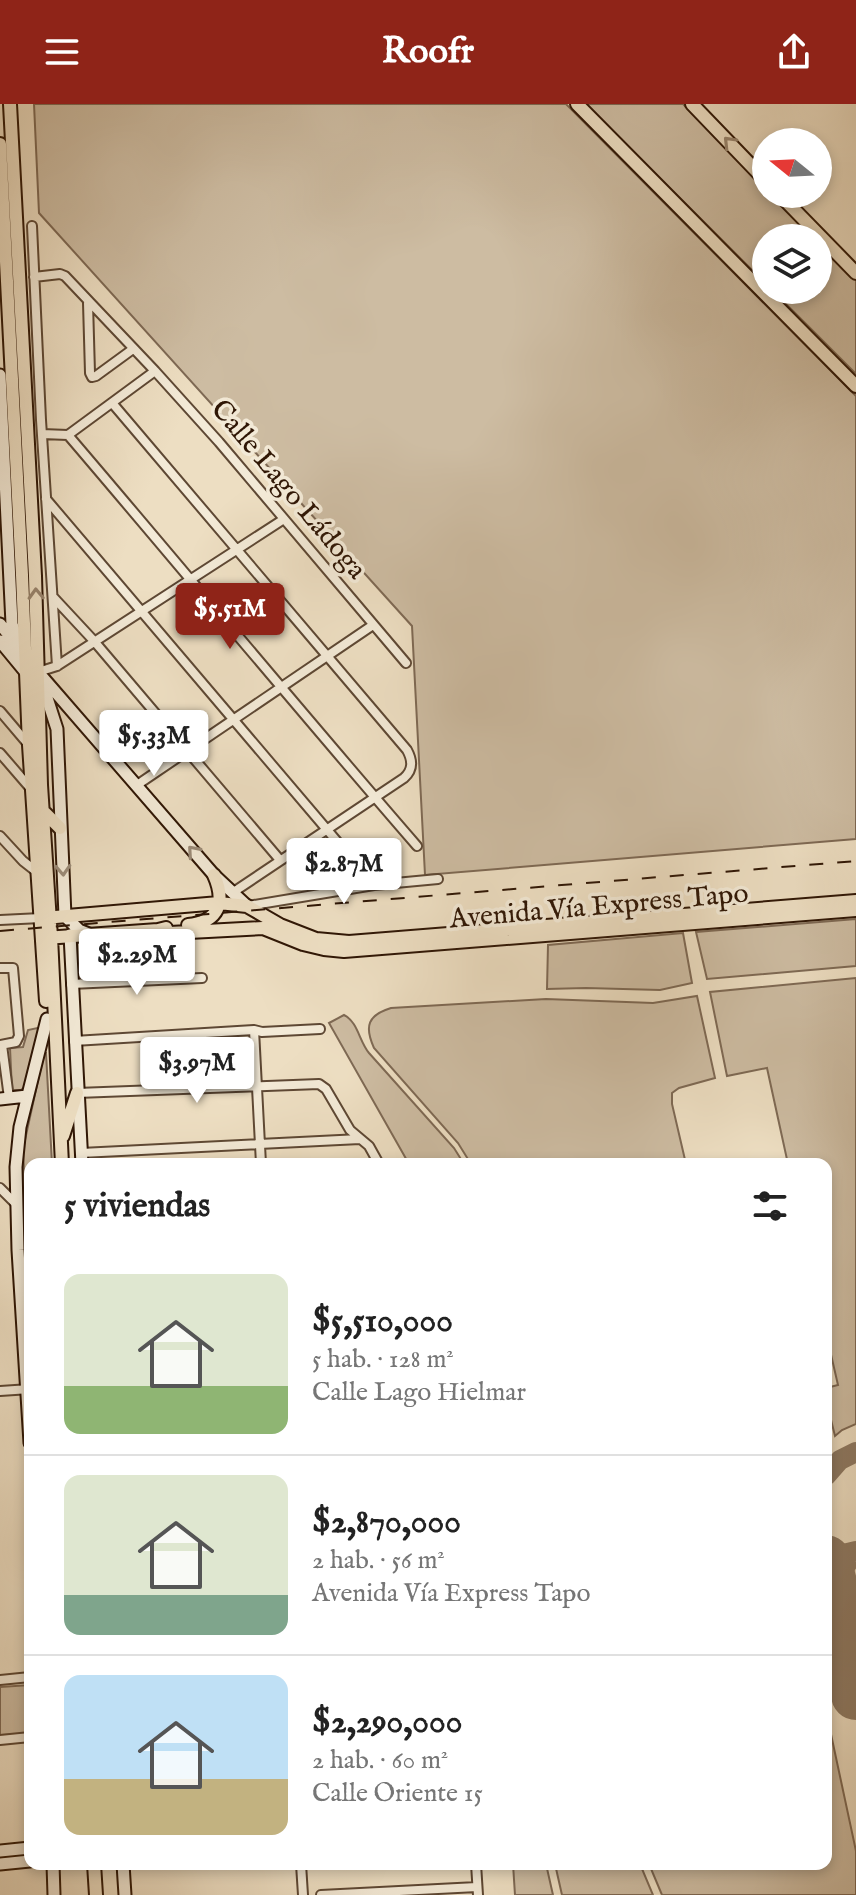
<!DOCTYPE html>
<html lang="es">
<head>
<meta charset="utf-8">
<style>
	body { margin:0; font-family:"IM FELL English",serif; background:#f2f2f2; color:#222; height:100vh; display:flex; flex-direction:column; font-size:30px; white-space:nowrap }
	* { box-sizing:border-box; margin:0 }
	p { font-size:26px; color:#767676 }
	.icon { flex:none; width:44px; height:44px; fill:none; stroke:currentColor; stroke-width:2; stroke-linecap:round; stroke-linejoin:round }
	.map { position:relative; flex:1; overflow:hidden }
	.sheet { position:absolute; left:24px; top:1054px; width:808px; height:712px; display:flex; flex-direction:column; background:#fff; border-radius:16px; box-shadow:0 4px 12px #0003 }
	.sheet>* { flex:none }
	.needle { width:52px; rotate:288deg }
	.buttons { position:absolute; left:752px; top:24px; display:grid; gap:16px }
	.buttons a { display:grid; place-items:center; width:80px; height:80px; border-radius:50%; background:#fff; box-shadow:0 4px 12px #0003; font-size:40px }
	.price { position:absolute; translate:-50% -68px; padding:0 18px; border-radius:8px; background:#fff; color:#222; font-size:26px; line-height:52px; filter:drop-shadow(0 2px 4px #0008) }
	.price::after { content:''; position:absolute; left:50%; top:48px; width:24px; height:18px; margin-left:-12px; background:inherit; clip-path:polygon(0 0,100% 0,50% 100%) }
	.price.active { background:#8f2418; color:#fff }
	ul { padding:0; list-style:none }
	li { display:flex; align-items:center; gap:24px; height:200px; padding:0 40px }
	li+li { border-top:2px solid #e0e0e0 }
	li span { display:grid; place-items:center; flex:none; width:224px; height:160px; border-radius:16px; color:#555 }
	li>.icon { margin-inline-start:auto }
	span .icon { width:96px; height:96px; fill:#fffc; stroke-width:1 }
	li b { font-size:34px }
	h2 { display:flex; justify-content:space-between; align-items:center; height:96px; padding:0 40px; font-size:34px }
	header { display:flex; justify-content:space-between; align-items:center; height:104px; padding:0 40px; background:#8f2418; color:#fff; font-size:36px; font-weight:800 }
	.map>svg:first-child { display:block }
	.green { fill:#cdbca2; stroke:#7e6954; stroke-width:2 }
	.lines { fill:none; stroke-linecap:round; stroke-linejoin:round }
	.taxiway { stroke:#8e7a64; stroke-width:20 }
	.runway { stroke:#8e7a64; stroke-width:50 }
	.street-casing { stroke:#5e4834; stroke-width:12 }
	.secondary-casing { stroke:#2f1605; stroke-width:15 }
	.primary-casing { stroke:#2f1605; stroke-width:16 }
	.street { stroke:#f3ead7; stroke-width:8 }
	.secondary { stroke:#f3ead7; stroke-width:11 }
	.primary { stroke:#eddec2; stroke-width:12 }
	.rail { stroke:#2f1605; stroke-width:2; stroke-dasharray:14 14; stroke-linecap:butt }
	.oneway { stroke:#98846d }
	.oneway2 { stroke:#9b8b78 }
	.labels { text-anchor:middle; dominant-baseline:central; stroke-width:7; stroke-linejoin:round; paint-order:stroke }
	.street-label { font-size:28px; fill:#2f1605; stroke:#f3ead7 }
</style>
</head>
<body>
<header><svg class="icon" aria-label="menu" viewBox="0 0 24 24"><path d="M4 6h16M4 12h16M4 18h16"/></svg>Roofr<svg class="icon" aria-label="share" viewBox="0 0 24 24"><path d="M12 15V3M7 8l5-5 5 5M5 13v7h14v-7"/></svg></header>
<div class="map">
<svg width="856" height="1791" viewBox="0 0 856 1791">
	<rect width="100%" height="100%" fill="#eddec2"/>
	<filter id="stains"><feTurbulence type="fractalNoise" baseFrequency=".0025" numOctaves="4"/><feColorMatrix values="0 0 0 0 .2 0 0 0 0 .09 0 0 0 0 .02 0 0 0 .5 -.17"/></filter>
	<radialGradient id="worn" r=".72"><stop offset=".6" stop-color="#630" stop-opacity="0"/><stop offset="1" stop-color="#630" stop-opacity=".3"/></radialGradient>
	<!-- green -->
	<path class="green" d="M34,0H566L856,292V735L425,771L412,522L39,109Z
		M586,0H683L766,83V90H773L818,134H766V180Z
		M818,134L856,172V270L772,186H818Z
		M856,815V862L707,875L696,828Z
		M683,829L692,879L660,886L586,884L547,885L548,841Z
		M856,874V1320L842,1326L835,1332L826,1296V1284L838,1281L826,1229V1060H788L767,964L727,972L710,888Z
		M697,892L715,974L679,984L672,989V1000L686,1060H471L458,1039L374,944C364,922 368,911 391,904L546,895L653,899Z
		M344,911C358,918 359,937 369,949L454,1044L464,1060H409L329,919Z
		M42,923L26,982L21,986H12L10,944L23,943L28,926Z
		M44,949H46L52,1060H30V1204L23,1045Z
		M30,1581V1630L0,1631V1583Z
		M826,1607L856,1747V1791H662L649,1760H826Z
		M513,1760H546L553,1791H515Z
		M555,1760H640L653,1791H562Z"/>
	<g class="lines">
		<!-- taxiway -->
		<path class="taxiway" d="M826,1372L840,1356L856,1348
			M826,1454L856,1447
			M836,1494L842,1467L856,1447
			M826,1550L847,1567L854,1584"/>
		<!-- runway -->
		<path class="runway" d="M826,1456L836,1494L856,1591"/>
		<defs>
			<path id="street" d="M32,122L41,316L57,562
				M34,173L60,170L65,172L155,267L219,338L406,559
				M88,199L90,269L92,273L96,272L133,245
				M113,300L407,646C413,657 413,666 404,674L232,789
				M42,330L68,331L155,267
				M68,331C185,468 299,606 417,742
				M46,395L374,781
				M54,494L94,537L280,756
				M38,568L57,562L284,415
				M0,607L28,640
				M0,649L31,685
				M137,681L373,521
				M0,732L23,757L37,768
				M248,802L374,781L438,775
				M0,816L41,814
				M0,864H13L19,932L16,938L0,941
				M71,880L202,874
				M254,926L261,1060
				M74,937L254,926L262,928L320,925
				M2,941L9,994
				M77,989L319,980L326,985L350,1026L369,1042L379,1060
				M81,1049L360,1035
				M0,1084L16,1100
				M0,1287L30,1285
				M0,1576L30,1573
				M0,1636L30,1633
				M301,1760L303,1791
				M476,1760L478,1791
				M321,1791L477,1783"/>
			<path id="secondary" d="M0,271L12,520L18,537
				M0,520L38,568L214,771L247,802
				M0,537L47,594L57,625L65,812L79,826L89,830
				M70,831L82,1060
				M0,995L27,992
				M30,1339L18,1146L16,1063L20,1023L47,915
				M0,1747L30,1744
				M0,1760L30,1757
				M53,1760L54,1791
				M123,1760L125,1791"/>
			<path id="primary" d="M10,0L35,472L41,681L51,833L62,1060
				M577,0L856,282
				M692,0L766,77
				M0,40L22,471L29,641L46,897
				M779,90L856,169
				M43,707L60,724
				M44,814L219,799L247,802L280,821L316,835L349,838L856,797
				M188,821C219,818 226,798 214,771
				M158,826L170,829L263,824L303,840L324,845L344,847L856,806
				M45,834L158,826L166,824
				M63,1032L77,989
				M94,1760L96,1791"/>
		</defs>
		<!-- street casing -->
		<use href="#street" class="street-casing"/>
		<!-- secondary casing -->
		<use href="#secondary" class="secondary-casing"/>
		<!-- primary casing -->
		<use href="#primary" class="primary-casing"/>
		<!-- street -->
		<use href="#street" class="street"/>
		<!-- secondary -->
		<use href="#secondary" class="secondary"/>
		<!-- primary -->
		<use href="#primary" class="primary"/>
		<!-- rail -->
		<path class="rail" d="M0,827L856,757"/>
	</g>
	<!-- one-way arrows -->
	<defs><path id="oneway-chevron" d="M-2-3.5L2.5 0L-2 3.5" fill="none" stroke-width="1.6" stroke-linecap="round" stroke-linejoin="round" transform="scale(2)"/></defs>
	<g class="oneway">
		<use href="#oneway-chevron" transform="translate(729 38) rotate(-134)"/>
		<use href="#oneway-chevron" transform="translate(36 490) rotate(-92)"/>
	</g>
	<g class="oneway2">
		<use href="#oneway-chevron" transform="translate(193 747) rotate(-131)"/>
		<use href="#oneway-chevron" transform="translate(63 766) rotate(87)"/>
	</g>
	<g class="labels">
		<!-- street labels -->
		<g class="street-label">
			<text transform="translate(288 386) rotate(50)">Calle Lago Ládoga</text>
			<text transform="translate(599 803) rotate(-5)">Avenida Vía Express Tapo</text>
		</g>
	</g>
	<rect width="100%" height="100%" filter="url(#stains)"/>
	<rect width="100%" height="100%" fill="url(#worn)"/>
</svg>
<div class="buttons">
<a><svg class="needle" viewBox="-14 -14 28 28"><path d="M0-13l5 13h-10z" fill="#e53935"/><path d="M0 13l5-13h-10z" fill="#767676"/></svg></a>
<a><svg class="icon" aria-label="layers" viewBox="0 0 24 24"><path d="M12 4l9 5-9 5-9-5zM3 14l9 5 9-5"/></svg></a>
</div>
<b class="price active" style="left:230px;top:547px">$5.51M</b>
<b class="price" style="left:154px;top:674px">$5.33M</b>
<b class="price" style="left:344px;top:802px">$2.87M</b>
<b class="price" style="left:137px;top:893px">$2.29M</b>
<b class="price" style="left:197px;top:1001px">$3.97M</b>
<section class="sheet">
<h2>5 viviendas<svg class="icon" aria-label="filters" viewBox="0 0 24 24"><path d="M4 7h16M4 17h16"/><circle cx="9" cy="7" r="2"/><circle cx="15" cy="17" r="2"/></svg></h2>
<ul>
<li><span style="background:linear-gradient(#dfe7d0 70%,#8fb573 0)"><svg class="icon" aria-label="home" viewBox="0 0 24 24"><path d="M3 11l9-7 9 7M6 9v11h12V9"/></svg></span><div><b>$5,510,000</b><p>5 hab. · 128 m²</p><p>Calle Lago Hielmar</p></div></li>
<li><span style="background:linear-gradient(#dfe7d0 75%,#7fa58c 0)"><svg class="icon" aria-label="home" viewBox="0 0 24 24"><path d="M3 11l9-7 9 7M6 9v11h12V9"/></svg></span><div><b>$2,870,000</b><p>2 hab. · 56 m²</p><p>Avenida Vía Express Tapo</p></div></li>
<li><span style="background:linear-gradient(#bfe0f5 65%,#c2b280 0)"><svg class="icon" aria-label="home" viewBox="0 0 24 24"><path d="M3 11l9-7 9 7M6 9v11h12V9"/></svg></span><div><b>$2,290,000</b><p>2 hab. · 60 m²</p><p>Calle Oriente 15</p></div></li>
</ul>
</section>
</div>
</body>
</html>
